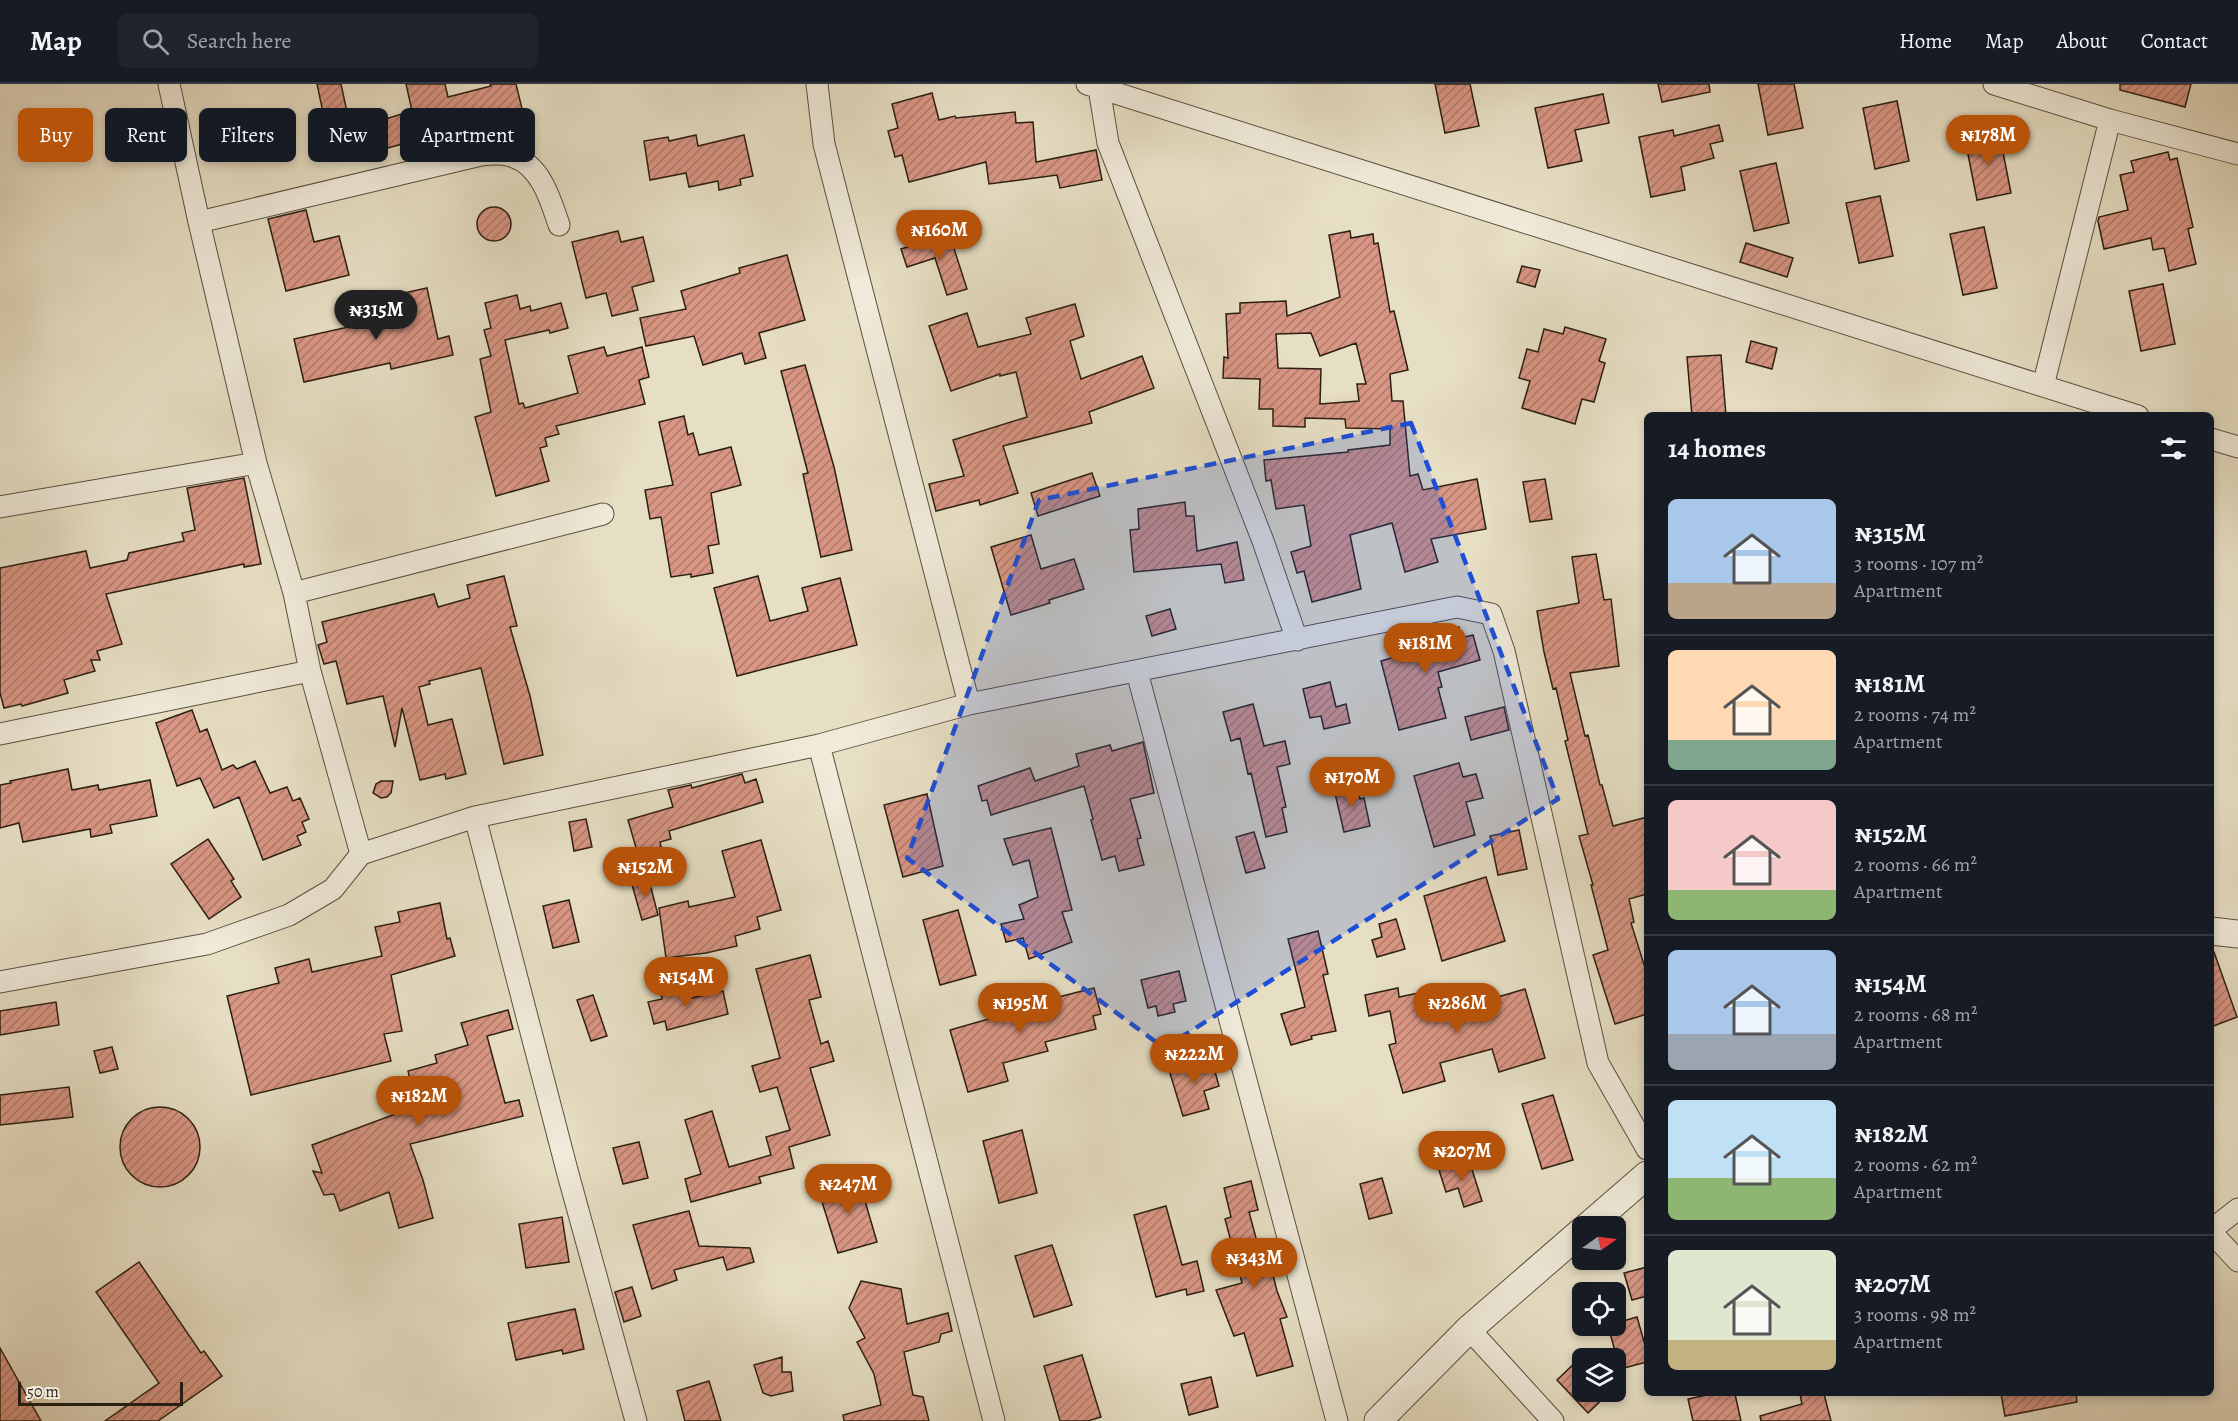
<!DOCTYPE html>
<html lang="en">
<head>
<meta charset="utf-8">
<style>
	body { margin:0; font-family:Alegreya,serif; background:#20242c; color:#f1f3f6; height:100vh; display:flex; flex-direction:column; font-size:22px; white-space:nowrap }
	* { box-sizing:border-box; margin:0 }
	p { font-size:20px; color:#9ea1a6 }
	.icon { flex:none; width:33px; height:33px; fill:none; stroke:currentColor; stroke-width:2; stroke-linecap:round; stroke-linejoin:round }
	.map { position:relative; flex:1; overflow:hidden }
	.side { position:absolute; left:1644px; top:328px; width:570px; height:984px; display:flex; flex-direction:column; background:#171b24; border-radius:9px; box-shadow:0 3px 9px #0003 }
	.side>* { flex:none }
	.hud { position:absolute; left:18px; top:24px; width:570px; height:54px; display:flex; gap:12px }
	.needle { width:39px; rotate:76deg }
	.tools { position:absolute; left:1572px; top:1132px; display:grid; gap:12px }
	.tools a { display:grid; place-items:center; width:54px; height:54px; border-radius:9px; background:#171b24; box-shadow:0 3px 9px #0003; font-size:30px }
	.scale { position:absolute; left:18px; bottom:15px; width:165px; box-sizing:border-box; padding-left:6px; border:3px solid #2b1f13; border-top:0; font-size:16px; line-height:21px; white-space:nowrap; color:#2b1f13; -webkit-text-stroke:4px #efead9; paint-order:stroke }
	.price { position:absolute; translate:-50% -51px; padding:0 14px; border-radius:21px; background:#b45309; color:#fff; font-size:20px; line-height:39px; filter:drop-shadow(0 2px 3px #0008) }
	.price::after { content:''; position:absolute; left:50%; top:36px; width:18px; height:14px; margin-left:-9px; background:inherit; clip-path:polygon(0 0,100% 0,50% 100%) }
	.price.on { background:#222; color:#fff }
	ul { padding:0; list-style:none }
	li { display:flex; align-items:center; gap:18px; height:150px; padding:0 24px }
	li+li { border-top:2px solid #363941 }
	li span { display:grid; place-items:center; flex:none; width:168px; height:120px; border-radius:9px; color:#555 }
	li>.icon { margin-inline-start:auto }
	span .icon { width:72px; height:72px; fill:#fffc; stroke-width:1 }
	li b { font-size:26px }
	h2 { display:flex; justify-content:space-between; align-items:center; height:72px; padding:0 24px; font-size:26px }
	.chip { padding:0 21px; border-radius:9px; background:#171b24; box-shadow:0 3px 9px #0003; font-size:21px; line-height:54px }
	.chip.on { background:#b45309; color:#fff }
	header { display:flex; align-items:center; gap:36px; box-sizing:border-box; height:84px; padding:0 30px; background:#171b24; border-bottom:2px solid #363941 }
	header strong { font-size:28px }
	nav { display:flex; gap:33px; margin-inline-start:auto; font-size:21px }
	.search { width:420px; height:54px; background:#20242c; display:flex; align-items:center; gap:15px; box-sizing:border-box; padding:0 21px; border-radius:9px; color:#9ea1a6; font-size:22px }
	.map>svg:first-child { display:block }
	.building { fill:url(#building-hatch); stroke:#2b1f13; stroke-width:1.5; fill-rule:evenodd }
	.lines { fill:none; stroke-linecap:round; stroke-linejoin:round }
	.minor-casing { stroke:#5a4f3f; stroke-width:23 }
	.tertiary-casing { stroke:#5a4f3f; stroke-width:29 }
	.minor { stroke:#efead9; stroke-width:21 }
	.tertiary { stroke:#efead9; stroke-width:27 }
	.marked { fill:#1d4ed8; fill-opacity:0.2; stroke:#1d4ed8; stroke-width:4.5; stroke-dasharray:12 8; stroke-linejoin:round }
</style>
</head>
<body>
<header>
<strong>Map</strong>
<div class="search"><svg class="icon" aria-label="search" viewBox="0 0 24 24"><circle cx="10" cy="10" r="6"/><path d="M15 15l6 6"/></svg>Search here</div>
<nav><a>Home</a><a>Map</a><a>About</a><a>Contact</a></nav>
</header>
<div class="map">
<svg width="2238" height="1337" viewBox="0 0 2238 1337">
	<defs>
		<pattern id="building-hatch" width="6" height="6" patternUnits="userSpaceOnUse" patternTransform="scale(1.5)"><rect width="6" height="6" fill="#d99684"/><path d="M-1 1l2-2M0 6l6-6M5 7l2-2" fill="none" stroke="#b07a6b"/></pattern>
	</defs>
	<rect width="100%" height="100%" fill="#e7dfc4"/>
	<filter id="stains"><feTurbulence type="fractalNoise" baseFrequency=".00333" numOctaves="4"/><feColorMatrix values="0 0 0 0 .2 0 0 0 0 .09 0 0 0 0 .02 0 0 0 .5 -.17"/></filter>
	<radialGradient id="worn" r=".72"><stop offset=".6" stop-color="#630" stop-opacity="0"/><stop offset="1" stop-color="#630" stop-opacity=".3"/></radialGradient>
	<!-- building -->
	<path class="building" d="M317,0H341L347,28L324,33Z
		M406,0H445L448,13L491,2L490,0H516L523,29L499,35L498,30L441,44L423,49V51L409,55L410,58L380,66L372,39L412,27Z
		M1435,0H1470L1479,42L1445,49Z
		M1658,0H1709L1710,8L1662,18Z
		M1758,0H1794L1803,44L1768,51Z
		M2120,0H2191L2185,23L2120,6Z
		M932,9L939,36L955,32L956,34L1015,28L1016,39L1033,38L1036,78L1096,66L1102,96L1060,104L1057,91L989,100L986,78L909,98L902,71L895,73L888,47L898,44L892,20Z
		M1603,10L1609,39L1575,46L1582,77L1548,84L1535,24Z
		M1897,17L1909,77L1875,85L1863,24Z
		M1719,41L1723,57L1710,60L1714,74L1681,83L1685,106L1651,113L1639,53L1673,46L1674,52Z
		M1999,48L2011,109L1977,116L1965,55Z
		M696,51L698,62L744,51L753,92L740,95L741,101L719,106L718,97L689,103L686,89L650,96L644,57L668,53L669,57Z
		M2168,68L2170,76L2177,74L2193,143L2188,145L2196,180L2169,187L2164,164L2153,166L2151,154L2104,165L2098,137L2099,133L2128,126L2120,91L2134,88L2131,77Z
		M1776,79L1789,139L1754,147L1740,87Z
		M1880,112L1893,172L1859,179L1846,119Z
		M477 140a17 17 0 1 1 34 0a17 17 0 1 1-34 0Z
		M306,126L314,158L339,152L349,191L286,207L268,135Z
		M1984,143L1997,204L1963,211L1950,150Z
		M618,147L621,158L643,153L654,197L632,203L638,226L612,232L606,209L586,214L572,158Z
		M1350,147L1351,154L1373,150L1374,160L1378,159L1390,228L1394,227L1408,286L1390,290L1392,317H1403L1410,392L1418,390L1423,406L1477,395L1486,445L1431,455L1438,478L1405,488L1392,439L1350,451L1361,505L1312,518L1304,487L1297,489L1291,468L1311,462L1304,421L1276,425L1271,396L1266,397L1264,376L1348,368V366L1390,361V345L1346,344L1345,335L1305,334V343L1273,342V325H1259L1260,295L1223,294L1224,273L1228,274L1226,230L1240,229V219L1286,217L1287,232L1340,213L1329,151ZM1311,249L1320,272L1356,259L1366,300H1357L1359,317L1320,320L1321,285L1278,284L1276,250Z
		M949,149L967,205L947,211L935,174L907,183L901,165Z
		M1746,159L1793,174L1787,193L1740,178Z
		M787,171L805,236L759,249L766,274L745,280L742,269L703,281L694,252L646,262L640,234L686,225L681,207L740,189L739,184Z
		M1522,182L1540,186L1535,203L1517,198Z
		M2163,200L2175,260L2141,267L2129,207Z
		M427,204L438,255L449,252L453,271L391,285L390,279L304,298L294,255L380,236L378,226L397,222L395,211Z
		M517,211L520,225L530,222L531,227L561,219L568,244L550,249L549,246L505,256L519,320L523,319L525,324L578,309L568,272L604,263L607,272L642,263L649,293L639,296L645,320L556,342L559,350L545,354L547,362L540,364L549,397L496,412L475,333L491,328L480,275L491,272L484,246L491,244L485,219Z
		M1075,220L1084,252L1070,257L1081,295L1142,272L1154,304L1089,328L1092,339L1003,362L1018,409L980,421L979,416L936,427L929,400L964,392L953,356L1027,333L1016,288L1000,292V290L951,307L929,242L967,229L978,263L1031,250L1026,234Z
		M1565,243L1606,255L1599,277L1605,279L1594,318L1582,315L1575,340L1522,324L1530,297L1519,294L1527,265L1538,268L1544,245L1563,250Z
		M1751,257L1777,264L1772,285L1746,278Z
		M1721,271L1726,332H1692L1687,273Z
		M805,281L834,383L852,466L821,473L803,390L808,389L781,287Z
		M684,332L688,351L693,349L699,371L731,363L741,401L711,409L719,460L708,462L713,489L691,493V490L671,493L661,433L650,435L645,406L673,401L659,338Z
		M1092,389L1100,412L1038,432L1031,409Z
		M244,394L261,480L244,483V480L106,510L122,560L97,567L100,576H91L95,587L64,596L68,609L22,622L21,620L4,624L0,609V484L86,467L90,484L127,476L129,469L184,457L182,449L195,446L187,404Z
		M1545,395L1552,435L1530,438L1523,398Z
		M1185,418L1186,432H1194L1197,467L1237,458L1244,496L1225,499L1221,480L1134,488L1130,446L1139,445L1138,425Z
		M1031,451L1041,485L1074,475L1084,505L1049,516L1050,519L1011,531L991,463Z
		M1596,470L1604,516L1611,515L1619,582L1570,589L1585,652L1588,651L1600,701H1602L1613,742L1647,733V810L1629,815L1634,838L1631,839L1647,890V930L1615,940L1593,871L1608,866L1591,801H1593L1579,752L1588,750L1565,657L1568,656L1556,604L1553,605L1544,568L1537,527L1579,519L1572,473Z
		M504,492L517,542L510,543L530,612L543,671L504,680L481,584L429,597L430,600L419,603L428,641L452,635L466,690L446,695L445,690L420,696L402,624L395,663L383,612L347,620L336,577L324,580L318,561L327,558L322,538L434,510L438,523L470,514L467,501Z
		M758,492L770,537L808,527L802,504L840,494L857,561L737,592L714,504Z
		M1170,525L1176,545L1152,552L1146,532Z
		M1459,543L1461,554L1473,551L1480,576L1438,588L1442,603L1438,604L1446,634L1399,646L1381,577L1398,572L1395,558Z
		M1330,598L1336,623L1346,620L1350,639L1324,645L1321,632L1310,634L1303,605Z
		M1253,620L1264,662L1285,657L1290,680L1277,683L1286,723L1282,724L1287,748L1266,753L1251,689L1248,690L1240,654L1231,657L1223,628Z
		M1504,623L1509,646L1471,656L1465,633Z
		M192,626L200,648L207,645L222,686L233,681L237,685L255,677L270,709L287,703L293,717L300,714L309,735L302,738L306,748L297,752L301,761L263,776L239,713L214,724L200,694L177,702L156,639Z
		M1143,658L1154,709L1130,715L1141,754L1137,755L1144,781L1119,787L1115,772L1102,776L1091,736L1093,735L1084,702L991,731L987,716L982,717L978,702L1030,684L1035,697L1079,682L1076,670L1110,661L1112,667Z
		M1459,679L1463,693L1476,690L1483,714L1466,718L1475,751L1434,763L1414,692Z
		M68,685L72,706L98,701L99,706L150,696L157,732L110,741L112,749L91,753L90,745L23,758L19,739L0,744V701L11,699L10,697Z
		M742,690L745,699L756,695L763,718L669,747L671,755L660,758L662,767L639,774L628,736L673,723L668,706L691,701L692,704Z
		M381,697H393L391,709L387,713L381,714L373,709L376,700Z
		M1356,700L1360,715L1364,714L1370,742L1344,748L1334,705Z
		M927,710L943,782L903,793L884,721Z
		M586,735L592,763L574,767L569,738Z
		M1051,744L1072,826L1062,828L1072,858L1029,875L1023,854L1006,858L1001,840L1024,835L1019,821L1038,813L1029,776L1013,781L1004,755Z
		M1519,746L1527,785L1498,791L1490,752Z
		M1254,748L1265,784L1246,789L1236,753Z
		M208,755L234,795L231,797L241,813L209,835L171,780Z
		M761,756L781,826L757,833L760,845L735,852L737,862L706,869L666,874L659,824L688,817L689,823L735,813L722,767Z
		M648,792L658,831L642,836L631,797Z
		M1486,793L1505,857L1442,877L1424,812Z
		M569,816L579,858L553,864L543,822Z
		M440,819L447,855L450,854L455,872L391,891L402,947L384,950L391,977L251,1011L227,912L279,899L275,884L309,875L312,888L382,872L375,843L400,838L398,828Z
		M958,826L976,891L940,901L923,836Z
		M1396,835L1405,865L1377,873L1372,856L1382,853L1379,840Z
		M1318,847L1328,890L1323,891L1336,947L1311,952L1312,955L1291,961L1281,930L1305,923L1288,855Z
		M2211,868H2214L2237,933L2211,943Z
		M810,871L821,913L809,916L821,960L828,957L834,977L810,984L830,1051L789,1063L794,1084L759,1093L761,1099L691,1118L685,1095L701,1090L685,1036L712,1027L729,1083L771,1071L766,1053L790,1046L777,1003L760,1008L752,982L780,974L756,885Z
		M1179,887L1186,917L1173,920L1175,928L1158,932L1156,922L1148,924L1141,896Z
		M678,898L683,916L723,907L728,930L667,946L665,937L654,940L648,918L662,915L660,903Z
		M1467,903L1471,921L1525,905L1545,974L1499,988L1492,965L1440,979L1445,997L1403,1009L1389,961L1396,959L1390,927L1369,932L1365,911L1398,904L1399,913L1418,909L1427,936L1455,928L1449,908Z
		M1094,904L1101,930L1093,932L1096,945L1045,958L1048,967L1003,979L1008,997L968,1008L950,946L1013,928L1009,915L1033,909L1035,919Z
		M593,911L607,952L591,957L577,916Z
		M56,918L59,941L0,951V927Z
		M508,926L513,945L487,952L505,1019L519,1016L523,1032L410,1060L423,1096L433,1134L399,1144L389,1108L340,1127L334,1110L324,1111L313,1087L322,1089L312,1061L417,1022L408,987L437,979L435,971L468,961L461,939Z
		M112,963L118,985L100,989L94,967Z
		M1211,973L1219,1002L1204,1007L1209,1025L1183,1032L1169,986Z
		M69,1003L73,1033L0,1041V1011Z
		M1553,1011L1573,1076L1542,1085L1522,1020Z
		M120 1063a40 40 0 1 1 80 0a40 40 0 1 1-80 0Z
		M1022,1046L1037,1109L999,1119L983,1057Z
		M639,1058L648,1094L623,1100L613,1064Z
		M1469,1076L1482,1117L1464,1123L1458,1104L1446,1108L1439,1086Z
		M858,1093L877,1158L838,1169L818,1105Z
		M1382,1094L1392,1129L1369,1135L1360,1100Z
		M1251,1097L1258,1126L1249,1128L1260,1169L1267,1167L1277,1207L1287,1233L1280,1235L1293,1282L1257,1292L1244,1249L1234,1252L1216,1206L1242,1199L1225,1135L1231,1133L1224,1104Z
		M1166,1122L1182,1181L1197,1177L1204,1207L1187,1211L1186,1205L1156,1213L1134,1131Z
		M689,1127L699,1162L750,1164L754,1178L727,1186L723,1173L674,1186L677,1196L652,1205L633,1141Z
		M562,1133L569,1178L526,1184L519,1140Z
		M1052,1161L1072,1221L1034,1233L1015,1172Z
		M139,1178L201,1269L204,1267L222,1292L158,1337H105L159,1299L96,1208Z
		M1647,1183V1212L1632,1216L1624,1189Z
		M861,1197L901,1205L907,1240L948,1229L952,1247L941,1250L939,1258L904,1268L913,1311L923,1313L929,1337H844L843,1331L881,1321L874,1290L857,1258L865,1254L849,1224Z
		M632,1203L641,1232L624,1238L615,1208Z
		M575,1225L584,1265L563,1270L562,1266L516,1276L508,1239Z
		M1637,1233L1647,1268V1278L1620,1285L1608,1242H1616V1239Z
		M0,1264L41,1337H0Z
		M1082,1271L1101,1333L1088,1337H1060L1044,1282Z
		M1582,1272V1308H1610L1588,1329L1557,1296Z
		M782,1273V1288H791L793,1307L771,1312L763,1309L754,1281Z
		M1211,1293L1218,1323L1189,1331L1181,1300Z
		M709,1297L721,1337H685L677,1307Z
		M1711,1310H1735L1741,1337H1693L1688,1315Z
		M1800,1310H1824L1831,1337H1761L1760,1332L1802,1320Z
		M2001,1310H2076L2077,1318L2005,1332Z"/>
	<g class="lines">
		<defs>
			<path id="minor" d="M169,0L199,138L256,379L294,509L310,587L361,770
				M817,0L824,60L969,620
				M1087,0L2138,332
				M1994,0L2110,36L2238,70
				M1099,4L1108,59L1263,457L1297,556
				M199,138L481,71C492,70 503,69 514,73C541,82 551,117 559,141
				M2043,302L2110,36
				M2211,355L2238,363
				M0,423L256,379
				M294,509L603,430
				M1137,588L1337,1337
				M0,650L310,587
				M819,661L994,1337
				M475,733L568,1090L636,1337
				M0,898L207,860L289,831L333,805L361,770L475,733L819,661L969,620L1457,523L1491,530L1504,567L1598,979L1647,1065
				M2211,1146L2238,1125
				M2211,1148L2238,1177
				M1469,1245L1553,1337"/>
			<path id="tertiary" d="M2211,847L2238,850
				M1587,1143L1647,1091
				M1378,1337L1469,1245L1582,1147"/>
		</defs>
		<!-- minor casing -->
		<use href="#minor" class="minor-casing"/>
		<!-- tertiary casing -->
		<use href="#tertiary" class="tertiary-casing"/>
		<!-- minor -->
		<use href="#minor" class="minor"/>
		<!-- tertiary -->
		<use href="#tertiary" class="tertiary"/>
	</g>
	<!-- marked area -->
	<path class="marked" d="M1411,339L1558,715L1164,964L907,774L1039,416Z"/>
	<rect width="100%" height="100%" filter="url(#stains)"/>
	<rect width="100%" height="100%" fill="url(#worn)"/>
</svg>
<div class="tools">
<a><svg class="needle" viewBox="-14 -14 28 28"><path d="M0-13l5 13h-10z" fill="#e53935"/><path d="M0 13l5-13h-10z" fill="#9ea1a6"/></svg></a>
<a><svg class="icon" aria-label="locate" viewBox="0 0 24 24"><circle cx="12" cy="12" r="6"/><path d="M12 2v4M12 18v4M2 12h4M18 12h4"/></svg></a>
<a><svg class="icon" aria-label="layers" viewBox="0 0 24 24"><path d="M12 4l9 5-9 5-9-5zM3 14l9 5 9-5"/></svg></a>
</div>
<div class="scale">50 m</div>
<b class="price" style="left:1988px;top:82px">₦178M</b>
<b class="price" style="left:939px;top:177px">₦160M</b>
<b class="price on" style="left:376px;top:257px">₦315M</b>
<b class="price" style="left:1425px;top:590px">₦181M</b>
<b class="price" style="left:1352px;top:724px">₦170M</b>
<b class="price" style="left:645px;top:814px">₦152M</b>
<b class="price" style="left:686px;top:924px">₦154M</b>
<b class="price" style="left:1020px;top:950px">₦195M</b>
<b class="price" style="left:1457px;top:950px">₦286M</b>
<b class="price" style="left:1194px;top:1001px">₦222M</b>
<b class="price" style="left:419px;top:1043px">₦182M</b>
<b class="price" style="left:1462px;top:1098px">₦207M</b>
<b class="price" style="left:848px;top:1131px">₦247M</b>
<b class="price" style="left:1254px;top:1205px">₦343M</b>
<div class="hud">
<a class="chip on">Buy</a>
<a class="chip">Rent</a>
<a class="chip">Filters</a>
<a class="chip">New</a>
<a class="chip">Apartment</a>
</div>
<section class="side">
<h2>14 homes<svg class="icon" aria-label="filters" viewBox="0 0 24 24"><path d="M4 7h16M4 17h16"/><circle cx="9" cy="7" r="2"/><circle cx="15" cy="17" r="2"/></svg></h2>
<ul>
<li><span style="background:linear-gradient(#a9c7e8 70%,#b9a48a 0)"><svg class="icon" aria-label="home" viewBox="0 0 24 24"><path d="M3 11l9-7 9 7M6 9v11h12V9"/></svg></span><div><b>₦315M</b><p>3 rooms · 107 m²</p><p>Apartment</p></div></li>
<li><span style="background:linear-gradient(#ffd9b3 75%,#7fa58c 0)"><svg class="icon" aria-label="home" viewBox="0 0 24 24"><path d="M3 11l9-7 9 7M6 9v11h12V9"/></svg></span><div><b>₦181M</b><p>2 rooms · 74 m²</p><p>Apartment</p></div></li>
<li><span style="background:linear-gradient(#f6c9c9 75%,#8fb573 0)"><svg class="icon" aria-label="home" viewBox="0 0 24 24"><path d="M3 11l9-7 9 7M6 9v11h12V9"/></svg></span><div><b>₦152M</b><p>2 rooms · 66 m²</p><p>Apartment</p></div></li>
<li><span style="background:linear-gradient(#a9c7e8 70%,#9aa5b1 0)"><svg class="icon" aria-label="home" viewBox="0 0 24 24"><path d="M3 11l9-7 9 7M6 9v11h12V9"/></svg></span><div><b>₦154M</b><p>2 rooms · 68 m²</p><p>Apartment</p></div></li>
<li><span style="background:linear-gradient(#bfe0f5 65%,#8fb573 0)"><svg class="icon" aria-label="home" viewBox="0 0 24 24"><path d="M3 11l9-7 9 7M6 9v11h12V9"/></svg></span><div><b>₦182M</b><p>2 rooms · 62 m²</p><p>Apartment</p></div></li>
<li><span style="background:linear-gradient(#dfe7d0 75%,#c2b280 0)"><svg class="icon" aria-label="home" viewBox="0 0 24 24"><path d="M3 11l9-7 9 7M6 9v11h12V9"/></svg></span><div><b>₦207M</b><p>3 rooms · 98 m²</p><p>Apartment</p></div></li>
</ul>
</section>
</div>
</body>
</html>
